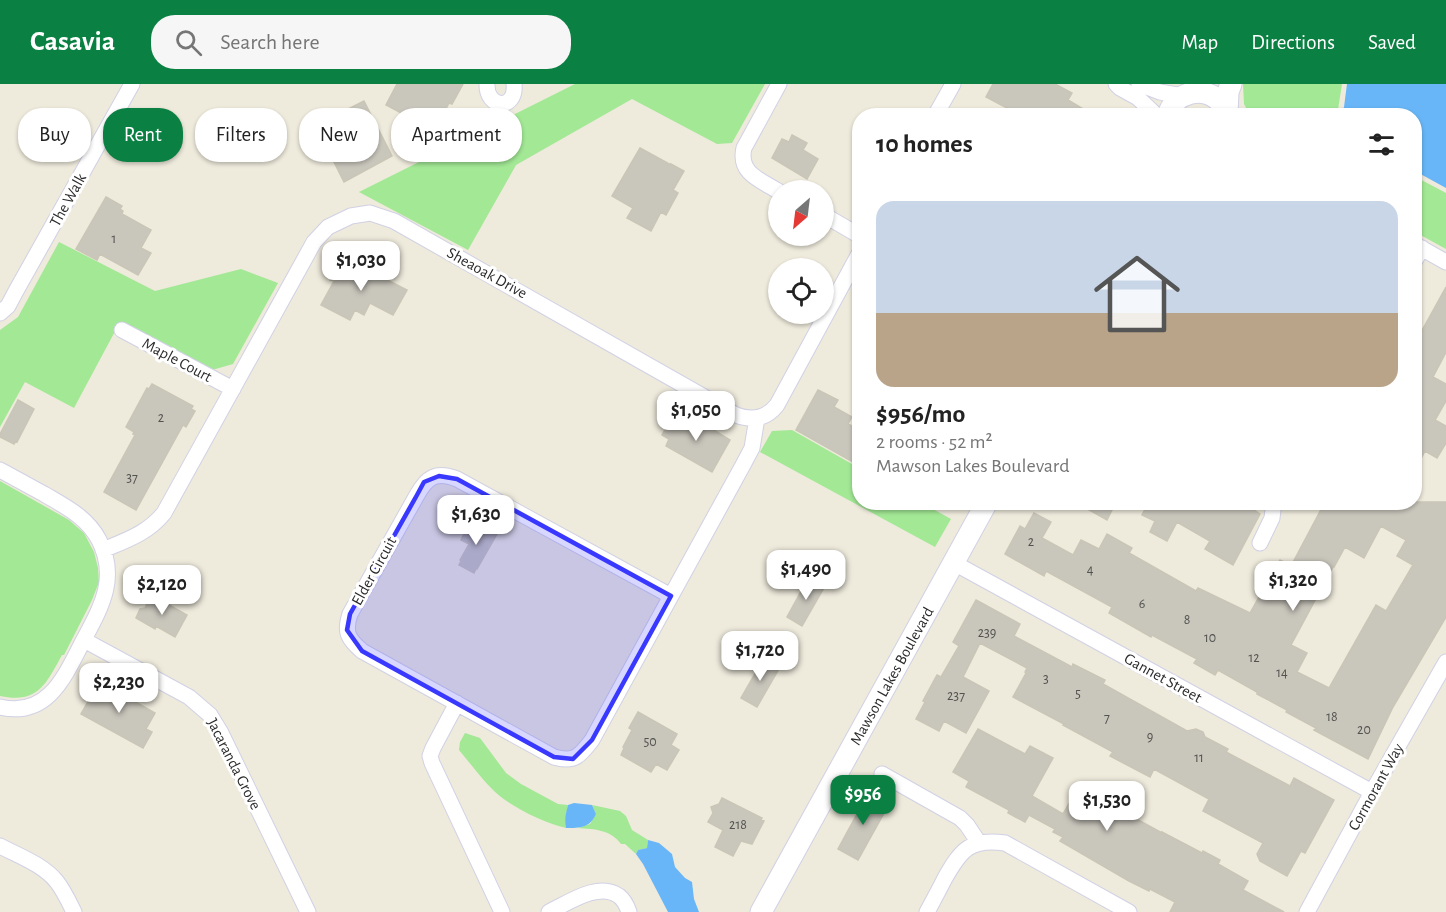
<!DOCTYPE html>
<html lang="en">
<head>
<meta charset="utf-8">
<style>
	body { margin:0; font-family:"Alegreya Sans",sans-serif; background:#f6f6f6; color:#222; height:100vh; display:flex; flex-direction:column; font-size:22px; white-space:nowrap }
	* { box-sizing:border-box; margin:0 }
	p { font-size:20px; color:#767676 }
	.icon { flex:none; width:33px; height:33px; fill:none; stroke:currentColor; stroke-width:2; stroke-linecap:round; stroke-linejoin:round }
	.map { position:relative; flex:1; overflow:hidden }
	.sheet { position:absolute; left:852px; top:24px; width:570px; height:402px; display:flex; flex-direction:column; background:#fff; border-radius:24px; box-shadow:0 2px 4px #0004 }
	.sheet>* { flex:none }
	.guide { position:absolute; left:18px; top:24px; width:570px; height:54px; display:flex; gap:12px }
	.needle { width:39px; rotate:208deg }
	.tools { position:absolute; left:768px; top:96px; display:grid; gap:12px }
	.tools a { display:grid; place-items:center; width:66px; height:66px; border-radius:50%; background:#fff; box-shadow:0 2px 4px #0004; font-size:30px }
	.price { position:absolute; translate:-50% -51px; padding:0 14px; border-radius:12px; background:#fff; color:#222; font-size:20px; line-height:39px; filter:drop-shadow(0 2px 3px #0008) }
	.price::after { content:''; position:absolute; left:50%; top:36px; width:18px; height:14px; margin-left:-9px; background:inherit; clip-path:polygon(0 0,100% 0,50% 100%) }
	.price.active { background:#0b8043; color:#fff }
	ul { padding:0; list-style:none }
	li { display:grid; align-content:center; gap:12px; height:318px; padding:0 24px }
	li span { display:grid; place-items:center; height:186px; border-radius:18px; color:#555 }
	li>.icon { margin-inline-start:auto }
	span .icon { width:108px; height:108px; fill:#fffc; stroke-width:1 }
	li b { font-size:26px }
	h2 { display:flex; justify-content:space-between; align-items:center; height:72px; padding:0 24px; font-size:26px }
	.chip { padding:0 21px; border-radius:24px; background:#fff; box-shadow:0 2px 4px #0004; font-size:21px; line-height:54px }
	.chip.active { background:#0b8043; color:#fff }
	header { display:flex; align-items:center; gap:36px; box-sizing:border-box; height:84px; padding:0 30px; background:#0b8043; color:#fff }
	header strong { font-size:28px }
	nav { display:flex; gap:33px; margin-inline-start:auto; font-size:21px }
	.search { width:420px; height:54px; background:#f6f6f6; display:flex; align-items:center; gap:15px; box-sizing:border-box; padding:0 21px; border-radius:24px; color:#767676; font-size:22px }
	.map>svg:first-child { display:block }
	.green { fill:#a2e895 }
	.water { fill:#68b6f7 }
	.building { fill:#c9c6bc; stroke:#cac6b6; stroke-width:1.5; fill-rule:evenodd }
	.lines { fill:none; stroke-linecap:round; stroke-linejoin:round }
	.street-casing { stroke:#d1d1e5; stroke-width:17 }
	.secondary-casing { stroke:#d1d1e5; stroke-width:23 }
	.street { stroke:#fff; stroke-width:15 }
	.secondary { stroke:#fff; stroke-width:21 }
	.marked { fill:#3938ff; fill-opacity:0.2; stroke:#3938ff; stroke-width:4.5; stroke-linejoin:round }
	.labels { text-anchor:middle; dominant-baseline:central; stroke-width:6; stroke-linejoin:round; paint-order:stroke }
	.number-label { font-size:14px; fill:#52524f }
	.street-label { font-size:16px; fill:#2b2b2b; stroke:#fff }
</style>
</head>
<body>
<header>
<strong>Casavia</strong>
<div class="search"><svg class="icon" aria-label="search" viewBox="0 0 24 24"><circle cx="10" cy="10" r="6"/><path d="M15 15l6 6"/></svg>Search here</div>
<nav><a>Map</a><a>Directions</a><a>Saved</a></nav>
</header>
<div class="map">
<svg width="1446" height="828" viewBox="0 0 1446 828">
	<rect width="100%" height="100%" fill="#eeeadc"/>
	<!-- green -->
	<path class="green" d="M575,0H765L732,59L717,60L632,15L516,81L468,166L359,108Z
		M1243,0H1342L1337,32L1250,31L1244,20Z
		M1414,92L1446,109V165L1415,148Z
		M59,158L155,207L241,185L278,199L233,280L212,286L120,238L74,324L25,298L0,343V246L18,233Z
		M792,346L859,384L860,418L922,419L951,435L935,463L760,368L772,347Z
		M0,397L69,436L84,449L94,468L98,484L99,498L92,516L64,571H62C46,600 38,620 0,612Z
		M465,649L480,654L506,689L521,700L558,720L568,721L565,738L566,744C544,739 509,722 493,706C481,694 470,679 459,666L460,658Z
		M592,721L620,727L626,732L632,746L648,756L647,764L638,766L636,770L625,760H621C611,746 595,745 578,744L590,740L596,730Z"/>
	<!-- water -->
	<path class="water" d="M1347,0H1446V104L1415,87L1414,32L1340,31L1344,23Z
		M574,719L592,721L596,730C590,744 580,744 566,744C564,736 566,729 568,721Z
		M648,756L659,759L672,770L675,783L685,794L692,798L694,815L699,828H668L643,780L636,770L638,766L647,764Z"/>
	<!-- building -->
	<path class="building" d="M397,0H463L452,20L449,19L440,36L422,40L386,21Z
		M993,0H1055L1072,9L1068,16L1095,32H1003L1007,24L986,13Z
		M364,17L392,72L344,98L324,58L333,54L324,37Z
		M792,51L807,59L803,66L818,75L807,95L772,74L782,55L789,58Z
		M640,64L671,81V80L684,87L673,106L678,109L666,131L661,128L651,147L627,134L633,124L612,112Z
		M106,113L122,122L120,125L123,127L122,130L151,146L141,164L151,169L138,191L100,170L97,176L76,165Z
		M345,177L374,193L376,190L407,206L393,231L370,219L364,231L355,226L350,236L321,221L334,197L330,196L339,180L342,182Z
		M1446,203V268L1433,293L1446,300V317L1435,336L1446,342V359L1437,374L1425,367L1414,388V261Z
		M152,300L193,322L191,325L195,327L186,343L183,341L136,426L104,408L135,351L133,350L134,348L126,343L147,304L149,305Z
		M818,306L838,316L834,323L852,333L848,340L860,346V366L853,378L796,346Z
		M18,316L34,325L17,358L16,357L14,360L0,353V350Z
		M691,332L730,356L712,388L666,362L669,355L662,351L672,333L686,341Z
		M1075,418H1116L1107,436Z
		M1149,418H1231L1245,426L1248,422L1260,430L1233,481L1205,465L1210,457L1177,438L1167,457L1150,448L1155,437L1142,431Z
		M1325,418H1446V533L1393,623L1368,675L1314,646L1316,644L1286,628L1287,626L1257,610V608L1218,586L1215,591L1194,579L1197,575L1152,551L1151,553L1109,529L1112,523L1046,487L1044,492L1005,470L1020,442L1025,445L1034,429L1051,438L1042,454L1073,471L1081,456L1099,465L1107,450L1132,464L1129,469L1196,507L1198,504L1250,529L1280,476L1291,482ZM1381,442L1406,456L1397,472L1413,481L1386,527L1376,521L1329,604L1297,588L1307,569L1291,561L1333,483H1334L1345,463L1364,474Z
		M469,440L478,445L480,440L497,450L477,485H476L474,489L459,481L461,477L460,476L469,460L461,456Z
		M809,493L825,502L802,542L787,533Z
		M151,511L187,531L175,553L156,542L155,545L136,534L140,525L145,524Z
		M976,516L1020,540L1014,552L1072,583L1073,580L1105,596L1103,600L1187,647L1196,645L1203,648L1205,653L1228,665L1226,668L1290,702L1294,694L1334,716L1305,769L1301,767L1287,792L1260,777L1257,770L1263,759L1203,727L1209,715L1154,685L1150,693L1110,672L1113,668L1063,641L1064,640L1013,613L1026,589L1025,588L1027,584L980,559L963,593L989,607L966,649L944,637L939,647L916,635L925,618L923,617L937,591L941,593L959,562L953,558Z
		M764,574L780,583L757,623L741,614Z
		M97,596L155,629L146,645L152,648L143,664L81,630L90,614H88L90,609L89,608Z
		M638,628L677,650L671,661L679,666L667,686L656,680L651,688L621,671L624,664L623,663L632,646L629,644Z
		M978,645L1025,670L1030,662L1053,674L1032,712L1063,730L1074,711L1086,717L1093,715L1106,721L1112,710L1136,723L1131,732L1162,749V748L1202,769L1203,767L1220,776L1218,780L1248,797L1243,806L1284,828H1170L1175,818L1150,805L1149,807L1129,797L1060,757L1063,753L1053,748L1055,745L1029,731L1025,738L1008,729L1009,726L966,703L969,697L953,688Z
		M869,708L882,715L881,717L888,722L858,776L838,765Z
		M722,714L762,734L761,736L764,737L752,760L741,757L733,772L715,763L723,746L708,738L713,729L711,723L719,720Z"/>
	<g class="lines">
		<defs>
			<path id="street" d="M487,0C486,25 517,27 514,0
				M1116,0L1120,4L1138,14L1157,32
				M1139,0L1160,8L1183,12
				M935,32L953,0
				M778,107C760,96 738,89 744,64L779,0
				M824,131L860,152
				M1414,160L1446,178
				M1414,178L1422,164
				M0,229L8,222L16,207L132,0
				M122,246L233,305
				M0,386C15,394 29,402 44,410C66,423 87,433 99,456C119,495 100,525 82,559C64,594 47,634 0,623
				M1260,459L1272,434L1274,418
				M103,466C127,456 148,449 164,429L314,158L328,143L351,132L370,129L394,137L736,331C752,337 766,335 777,321L860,168
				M954,479L1372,708
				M671,512L592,656C580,672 574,679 554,673L362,567C348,555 344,548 350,530L417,411C427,393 436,387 457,395L671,512L743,381L752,364L757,334
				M84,556L189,613L210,631L221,649L308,828
				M457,619L433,664L430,672L432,679L502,828
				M882,690L960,734L967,741L979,759
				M0,762C19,772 44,781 57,798C64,807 69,818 74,828
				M549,828C568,819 599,797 619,812C624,816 627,822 629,828
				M927,828C933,817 939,806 945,794C961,766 970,754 1005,759L1129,828
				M1307,828L1372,708L1446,578"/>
			<path id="secondary" d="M1227,30L1228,8L1231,0
				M1168,32C1173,8 1205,0 1221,19C1224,22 1225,27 1227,32
				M761,828L987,418"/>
		</defs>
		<!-- street casing -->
		<use href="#street" class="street-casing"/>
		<!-- secondary casing -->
		<use href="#secondary" class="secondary-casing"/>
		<!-- street -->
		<use href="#street" class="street"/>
		<!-- secondary -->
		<use href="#secondary" class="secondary"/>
	</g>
	<!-- marked area -->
	<path class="marked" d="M439,392L457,395L671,512L592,656L573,675L554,673L362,567L347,546L350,530L417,411L424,398Z"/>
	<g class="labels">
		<!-- number labels -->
		<g class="number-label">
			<text x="114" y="155">1</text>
			<text x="161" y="334">2</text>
			<text x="132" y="394">37</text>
			<text x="1031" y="458">2</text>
			<text x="1090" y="486">4</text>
			<text x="1142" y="520">6</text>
			<text x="1187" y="536">8</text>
			<text x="987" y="549">239</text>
			<text x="1210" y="554">10</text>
			<text x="1254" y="574">12</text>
			<text x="1282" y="589">14</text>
			<text x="1046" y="595">3</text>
			<text x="1078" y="610">5</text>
			<text x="956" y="612">237</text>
			<text x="1332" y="633">18</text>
			<text x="1107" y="634">7</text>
			<text x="1364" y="646">20</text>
			<text x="1150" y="653">9</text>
			<text x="650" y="658">50</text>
			<text x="1199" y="674">11</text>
			<text x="738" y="741">218</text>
		</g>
		<!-- street labels -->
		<g class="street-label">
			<text transform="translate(68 116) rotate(-61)">The Walk</text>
			<text transform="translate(487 189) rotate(29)">Sheaoak Drive</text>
			<text transform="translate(177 276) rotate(28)">Maple Court</text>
			<text transform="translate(374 487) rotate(-61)">Elder Circuit</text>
			<text transform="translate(892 592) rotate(-61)">Mawson Lakes Boulevard</text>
			<text transform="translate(1163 594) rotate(29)">Gannet Street</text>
			<text transform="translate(234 680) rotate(63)">Jacaranda Grove</text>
			<text transform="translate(1376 703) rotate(-61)">Cormorant Way</text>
		</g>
	</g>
</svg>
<div class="tools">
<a><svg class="needle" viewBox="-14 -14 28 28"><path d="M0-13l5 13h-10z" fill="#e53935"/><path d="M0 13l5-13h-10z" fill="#767676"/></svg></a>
<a><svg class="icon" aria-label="locate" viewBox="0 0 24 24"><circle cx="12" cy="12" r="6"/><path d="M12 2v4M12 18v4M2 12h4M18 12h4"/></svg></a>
</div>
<b class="price" style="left:361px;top:208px">$1,030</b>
<b class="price" style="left:696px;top:358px">$1,050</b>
<b class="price" style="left:476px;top:462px">$1,630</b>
<b class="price" style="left:806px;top:517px">$1,490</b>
<b class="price" style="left:1293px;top:528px">$1,320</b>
<b class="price" style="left:162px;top:532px">$2,120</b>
<b class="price" style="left:760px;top:598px">$1,720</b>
<b class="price" style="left:119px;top:630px">$2,230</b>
<b class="price active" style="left:863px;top:742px">$956</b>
<b class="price" style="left:1107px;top:748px">$1,530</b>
<div class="guide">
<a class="chip">Buy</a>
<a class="chip active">Rent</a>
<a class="chip">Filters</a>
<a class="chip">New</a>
<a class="chip">Apartment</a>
</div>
<section class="sheet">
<h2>10 homes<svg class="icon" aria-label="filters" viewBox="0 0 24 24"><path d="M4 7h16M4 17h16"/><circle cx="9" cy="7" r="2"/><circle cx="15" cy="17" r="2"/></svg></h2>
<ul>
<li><span style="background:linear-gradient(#c9d6e8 60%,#b9a48a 0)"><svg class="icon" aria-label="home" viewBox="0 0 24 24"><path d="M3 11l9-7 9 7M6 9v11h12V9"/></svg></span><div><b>$956/mo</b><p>2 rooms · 52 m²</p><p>Mawson Lakes Boulevard</p></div></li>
</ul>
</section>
</div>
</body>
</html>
